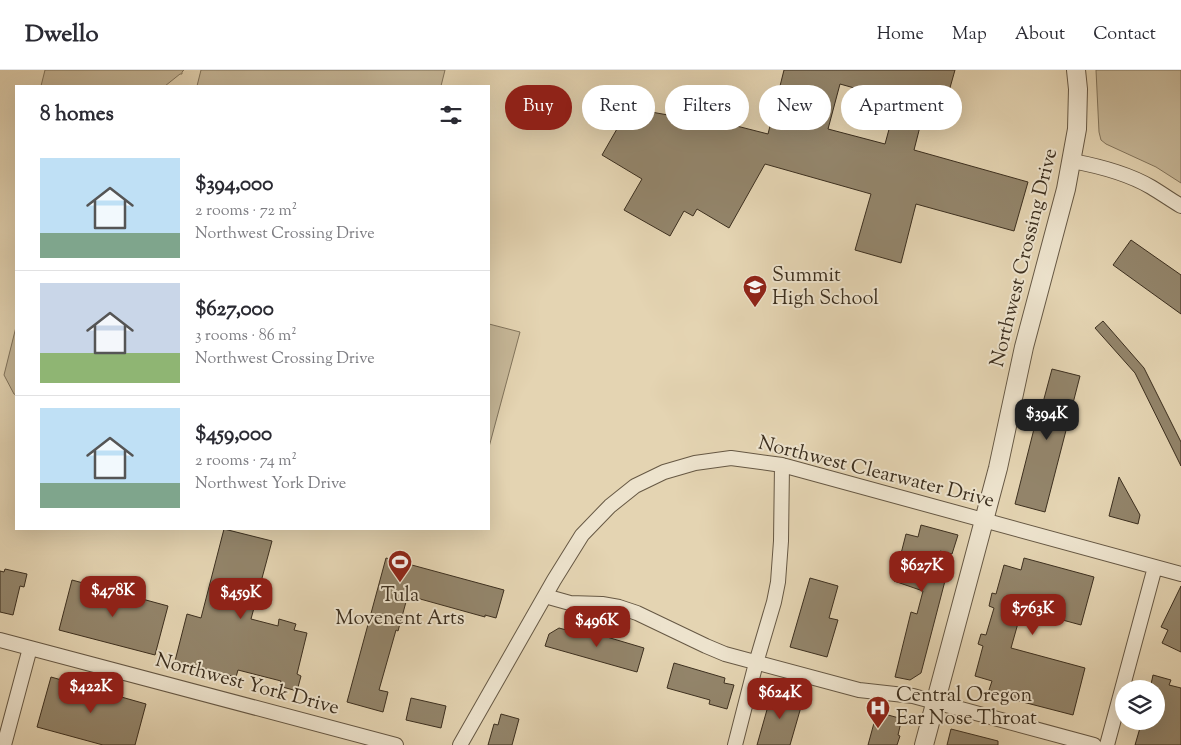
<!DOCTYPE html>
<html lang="en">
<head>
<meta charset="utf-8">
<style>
	body { margin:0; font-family:"Sorts Mill Goudy",serif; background:#f7f7f7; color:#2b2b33; height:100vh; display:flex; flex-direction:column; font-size:19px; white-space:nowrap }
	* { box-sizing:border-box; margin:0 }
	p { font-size:16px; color:#7c7c81 }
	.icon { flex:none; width:28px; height:28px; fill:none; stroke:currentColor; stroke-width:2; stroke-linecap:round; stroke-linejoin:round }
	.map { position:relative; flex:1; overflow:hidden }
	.side { position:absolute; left:15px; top:15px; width:475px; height:445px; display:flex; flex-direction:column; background:#fff; border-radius:0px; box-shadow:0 5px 20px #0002 }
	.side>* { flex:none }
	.guide { position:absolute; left:505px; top:15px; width:475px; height:45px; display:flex; gap:10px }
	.buttons { position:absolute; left:1115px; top:610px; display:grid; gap:10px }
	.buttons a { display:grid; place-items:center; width:50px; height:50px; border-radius:50%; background:#fff; box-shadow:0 5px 20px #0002; font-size:25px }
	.price { position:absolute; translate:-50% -42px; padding:0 11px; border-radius:10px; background:#8f2418; color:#fff; font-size:16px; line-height:32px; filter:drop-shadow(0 1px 2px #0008) }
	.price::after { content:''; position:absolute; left:50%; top:30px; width:15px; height:11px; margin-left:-8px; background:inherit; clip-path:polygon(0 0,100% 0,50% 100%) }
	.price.active { background:#222; color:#fff }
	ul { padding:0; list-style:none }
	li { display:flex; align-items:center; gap:15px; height:125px; padding:0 25px }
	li+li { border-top:1px solid #e1e1e2 }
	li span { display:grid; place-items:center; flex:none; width:140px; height:100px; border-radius:0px; color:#555 }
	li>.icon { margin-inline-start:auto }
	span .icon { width:60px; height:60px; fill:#fffc; stroke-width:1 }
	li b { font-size:21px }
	h2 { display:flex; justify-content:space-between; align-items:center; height:60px; padding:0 25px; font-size:21px }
	.tag { padding:0 18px; border-radius:22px; background:#fff; box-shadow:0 5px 20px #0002; font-size:18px; line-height:45px }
	.tag.active { background:#8f2418; color:#fff }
	header { display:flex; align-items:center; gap:30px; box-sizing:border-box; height:70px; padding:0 25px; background:#fff; border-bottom:1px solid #e1e1e2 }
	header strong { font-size:24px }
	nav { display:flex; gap:28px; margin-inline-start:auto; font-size:18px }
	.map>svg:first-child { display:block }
	.green { fill:#c7b899; stroke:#82745c }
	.building { fill:#93856b; stroke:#3c2f1f; fill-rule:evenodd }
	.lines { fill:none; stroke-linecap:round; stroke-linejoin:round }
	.minor-casing { stroke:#665844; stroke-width:16 }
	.tertiary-casing { stroke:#665844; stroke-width:20 }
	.minor { stroke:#ede3cd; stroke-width:14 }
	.tertiary { stroke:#ede3cd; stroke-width:18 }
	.labels { text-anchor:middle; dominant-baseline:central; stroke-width:4; stroke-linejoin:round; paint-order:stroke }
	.street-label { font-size:20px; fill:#3c2f1f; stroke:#ede3cd }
	.poi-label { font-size:20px; fill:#3c2f1f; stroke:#ede3cd; text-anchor:start }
</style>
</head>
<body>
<header>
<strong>Dwello</strong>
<nav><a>Home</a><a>Map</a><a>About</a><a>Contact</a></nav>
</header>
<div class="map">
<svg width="1181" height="675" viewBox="0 0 1181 675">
	<rect width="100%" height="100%" fill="#e4d4b2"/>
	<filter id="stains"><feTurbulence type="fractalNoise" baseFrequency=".004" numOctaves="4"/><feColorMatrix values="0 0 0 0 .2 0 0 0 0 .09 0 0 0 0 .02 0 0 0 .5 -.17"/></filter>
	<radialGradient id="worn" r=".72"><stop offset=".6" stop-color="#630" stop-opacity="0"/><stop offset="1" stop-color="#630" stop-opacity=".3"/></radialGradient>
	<!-- green -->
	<path class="green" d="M45,0H184L182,2V4H180L165,16H41Z
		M201,0H445L441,16H197Z
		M1096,0H1181V113L1156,97L1106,74L1101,70L1099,62Z
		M489,254L520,262L489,377Z
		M16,257V325L14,324L4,305Z"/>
	<!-- building -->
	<path class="building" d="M784,0H955L942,46L924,41L914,80L1028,112L1014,161L916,134L901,193L855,180L871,124L765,94L729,158L697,139L693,146L684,141L670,166L624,140L642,109L602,85L629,38L668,45L670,39L768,64ZM840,14L897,30L885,74L828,59Z
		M1131,170L1181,205V244L1113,195Z
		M1103,251L1144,298L1181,372V396L1135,303L1095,258Z
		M1052,299L1080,306L1045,442L1015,434L1036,351H1038Z
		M1119,407L1140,445L1138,454L1109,446Z
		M921,455L958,465L952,484L940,481L934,504L946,507L921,603L910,610L895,607L911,542L917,544L923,521L894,511L906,464L918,467Z
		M224,459L272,471L251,549L278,556L279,549L296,554L294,560L307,563L297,604L301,606L297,621L279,616L281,611L238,600L236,607L175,591L187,544L201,548Z
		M386,488L504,520L496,548L485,545V547L413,527L406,532L398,561L396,560L379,620L388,622L383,642L347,632Z
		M1024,488L1094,507L1081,555L1022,539L1011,578L1085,598L1073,645L988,623L992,611L975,606L983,576L978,574L981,564L986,565L994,538L989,536L992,523L996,524L1004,495L1021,500Z
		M5,499L27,504L24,517L20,516L13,545L0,542V501L4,502Z
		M810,508L838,516L829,548L838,550L827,587L790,577Z
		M72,510L168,536L155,585L59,560Z
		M1181,516V582L1162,573L1168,560L1161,557Z
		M559,558L589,566L590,562L644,578L637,602L545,576L549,564Z
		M674,593L725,608L724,613L734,615L727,639L709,634L710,630L667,618Z
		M1153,605L1171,610L1169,615L1181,618V675H1135L1142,651H1156V619H1150Z
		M51,607L146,634L135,675H103L37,657Z
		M772,622L803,630L790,675H757Z
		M411,628L446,636L441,658L406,650Z
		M877,642L899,648L901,652L898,665L900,666L897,675H868Z
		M501,644L519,649L512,675H488L494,654L498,655Z
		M951,659L998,671V675H947Z"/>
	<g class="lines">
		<defs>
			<path id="minor" d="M1072,91C1099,96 1127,103 1151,117C1161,123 1171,130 1181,136
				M545,526L570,533L602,534L619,537L637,543L706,576L725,584L859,620L913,626L1094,675
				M0,570L396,675
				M4,675L30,578
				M460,675L554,510L582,465L610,436L635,416L664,402L695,393L731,388L782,395L1181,504
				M735,675L756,593L774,532L778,512L781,471L782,395
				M1107,675L1155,497"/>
			<path id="tertiary" d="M924,675L998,398L1024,277L1066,119L1077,59L1078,19L1076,0"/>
		</defs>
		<!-- minor casing -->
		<use href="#minor" class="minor-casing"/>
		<!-- tertiary casing -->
		<use href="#tertiary" class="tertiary-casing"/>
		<!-- minor -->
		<use href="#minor" class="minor"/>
		<!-- tertiary -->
		<use href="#tertiary" class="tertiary"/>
	</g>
	<!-- icons -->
	<defs>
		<symbol id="school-pin" viewBox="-11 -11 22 30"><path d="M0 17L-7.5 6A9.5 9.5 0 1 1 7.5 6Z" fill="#8f2418" stroke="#ede3cd"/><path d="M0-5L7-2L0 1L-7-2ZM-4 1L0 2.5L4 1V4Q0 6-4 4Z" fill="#fff"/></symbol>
		<symbol id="stadium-pin" viewBox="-11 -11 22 30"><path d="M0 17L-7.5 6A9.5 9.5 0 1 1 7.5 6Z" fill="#8f2418" stroke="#ede3cd"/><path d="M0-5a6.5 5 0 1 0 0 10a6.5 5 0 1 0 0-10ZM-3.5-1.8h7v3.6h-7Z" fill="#fff"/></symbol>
		<symbol id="hospital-pin" viewBox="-11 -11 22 30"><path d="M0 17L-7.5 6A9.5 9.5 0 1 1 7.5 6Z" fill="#8f2418" stroke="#ede3cd"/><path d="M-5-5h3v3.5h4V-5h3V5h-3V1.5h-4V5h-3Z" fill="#fff"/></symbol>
	</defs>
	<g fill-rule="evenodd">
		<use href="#school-pin" x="741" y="203" width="28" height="38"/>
		<use href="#stadium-pin" x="386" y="478" width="28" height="38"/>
		<use href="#hospital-pin" x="864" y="624" width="28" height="38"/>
	</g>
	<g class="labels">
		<!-- street labels -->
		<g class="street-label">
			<text transform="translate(1025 188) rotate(-76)">Northwest Crossing Drive</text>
			<text transform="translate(876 403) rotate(14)">Northwest Clearwater Drive</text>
			<text transform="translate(247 615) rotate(15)">Northwest York Drive</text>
		</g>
		<!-- poi labels -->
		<g class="poi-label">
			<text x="772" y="206">Summit<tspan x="772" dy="23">High School</tspan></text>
			<text x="400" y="526" text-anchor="middle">Tula<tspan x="400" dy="23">Movenent Arts</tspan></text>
			<text x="896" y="626">Central Oregon<tspan x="896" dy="23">Ear Nose Throat</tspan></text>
		</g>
	</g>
	<rect width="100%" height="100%" filter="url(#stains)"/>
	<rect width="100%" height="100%" fill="url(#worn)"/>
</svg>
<div class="buttons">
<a><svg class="icon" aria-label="layers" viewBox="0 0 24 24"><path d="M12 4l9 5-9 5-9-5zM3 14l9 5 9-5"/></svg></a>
</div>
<b class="price active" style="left:1047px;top:371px">$394K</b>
<b class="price" style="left:922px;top:523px">$627K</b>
<b class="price" style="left:113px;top:548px">$478K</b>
<b class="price" style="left:241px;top:550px">$459K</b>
<b class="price" style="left:1033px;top:566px">$763K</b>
<b class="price" style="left:597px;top:578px">$496K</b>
<b class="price" style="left:91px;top:644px">$422K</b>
<b class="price" style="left:780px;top:650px">$624K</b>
<div class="guide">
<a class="tag active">Buy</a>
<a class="tag">Rent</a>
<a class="tag">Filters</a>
<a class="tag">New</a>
<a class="tag">Apartment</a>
</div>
<section class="side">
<h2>8 homes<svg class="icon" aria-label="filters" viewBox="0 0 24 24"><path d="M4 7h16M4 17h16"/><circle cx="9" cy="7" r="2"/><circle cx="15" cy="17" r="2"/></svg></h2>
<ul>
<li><span style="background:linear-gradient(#bfe0f5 75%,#7fa58c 0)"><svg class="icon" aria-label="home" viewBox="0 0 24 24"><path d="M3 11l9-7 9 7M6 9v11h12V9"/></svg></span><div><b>$394,000</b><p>2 rooms · 72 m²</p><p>Northwest Crossing Drive</p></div></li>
<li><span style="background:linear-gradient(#c9d6e8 70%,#8fb573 0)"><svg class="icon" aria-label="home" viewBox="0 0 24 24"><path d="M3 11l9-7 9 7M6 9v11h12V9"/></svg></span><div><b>$627,000</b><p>3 rooms · 86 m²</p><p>Northwest Crossing Drive</p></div></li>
<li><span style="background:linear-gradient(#bfe0f5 75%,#7fa58c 0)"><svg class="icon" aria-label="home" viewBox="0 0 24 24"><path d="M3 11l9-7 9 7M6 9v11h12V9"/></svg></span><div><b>$459,000</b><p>2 rooms · 74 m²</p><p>Northwest York Drive</p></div></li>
</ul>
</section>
</div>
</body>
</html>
